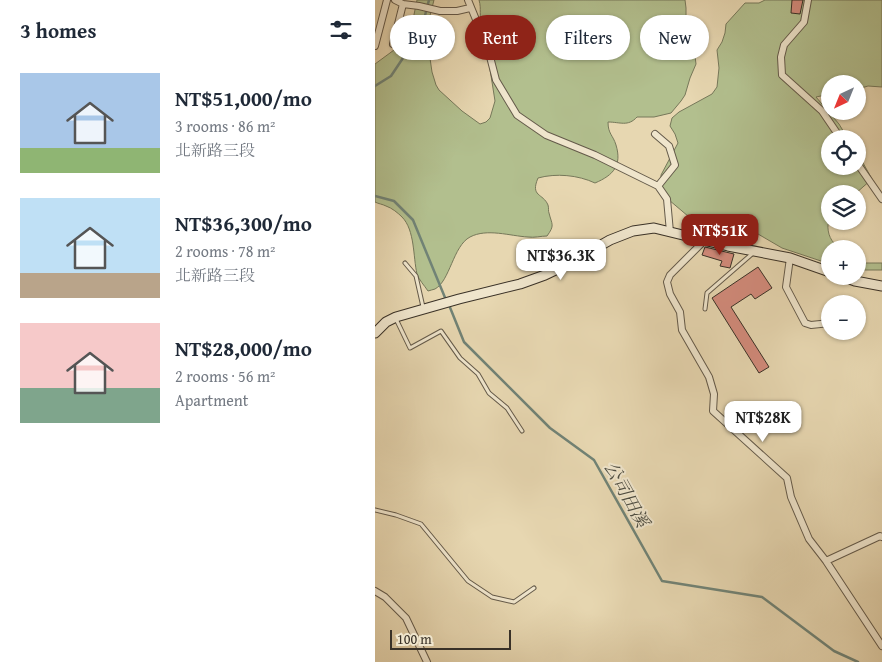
<!DOCTYPE html>
<html lang="en">
<head>
<meta charset="utf-8">
<style>
	body { margin:0; font-family:"Gentium Book Plus","Noto Serif TC",serif; background:#f2f2f3; color:#1f2937; height:100vh; display:flex; flex-direction:column; font-size:19px; white-space:nowrap }
	* { box-sizing:border-box; margin:0 }
	p { font-size:16px; color:#747a83 }
	.icon { flex:none; width:28px; height:28px; fill:none; stroke:currentColor; stroke-width:2; stroke-linecap:round; stroke-linejoin:round }
	.map { position:relative; flex:1; overflow:hidden }
	.panel { display:flex; flex-direction:column; background:#fff; width:375px }
	.panel>* { flex:none }
	.hud { position:absolute; left:15px; top:15px; width:416px; height:45px; display:flex; gap:10px }
	.needle { width:32px; rotate:223deg }
	.tools { position:absolute; left:446px; top:75px; display:grid; gap:10px }
	.tools a { display:grid; place-items:center; width:45px; height:45px; border-radius:50%; background:#fff; box-shadow:0 1px 4px #0004; font-size:25px }
	.scale { position:absolute; left:15px; bottom:12px; width:121px; box-sizing:border-box; padding-left:5px; border:2px solid #393127; border-top:0; font-size:14px; line-height:18px; white-space:nowrap; color:#393127; -webkit-text-stroke:4px #efe5cc; paint-order:stroke }
	.price { position:absolute; translate:-50% -42px; padding:0 11px; border-radius:10px; background:#fff; color:#222; font-size:16px; line-height:32px; filter:drop-shadow(0 1px 2px #0008) }
	.price::after { content:''; position:absolute; left:50%; top:30px; width:15px; height:11px; margin-left:-8px; background:inherit; clip-path:polygon(0 0,100% 0,50% 100%) }
	.price.selected { background:#8f2418; color:#fff }
	ul { padding:0; list-style:none }
	li { display:flex; align-items:center; gap:15px; height:125px; padding:0 20px }
	li span { display:grid; place-items:center; flex:none; width:140px; height:100px; border-radius:0px; color:#555 }
	li>.icon { margin-inline-start:auto }
	span .icon { width:60px; height:60px; fill:#fffc; stroke-width:1 }
	li b { font-size:21px }
	h2 { display:flex; justify-content:space-between; align-items:center; height:60px; padding:0 20px; font-size:21px }
	.chip { padding:0 18px; border-radius:22px; background:#fff; box-shadow:0 1px 4px #0004; font-size:18px; line-height:45px }
	.chip.selected { background:#8f2418; color:#fff }
	main { display:flex; flex:1; min-height:0 }
	.map>svg:first-child { display:block }
	.green { fill:#b2bf8e; stroke:#76785a }
	.lines { fill:none; stroke-linecap:round; stroke-linejoin:round }
	.stream { stroke:#718376; stroke-width:2.5 }
	.building { fill:#d38b7c; stroke:#393127 }
	.service-casing { stroke:#645a4a; stroke-width:5 }
	.minor-casing { stroke:#645a4a; stroke-width:8 }
	.secondary-casing { stroke:#393127; stroke-width:11 }
	.service { stroke:#efe5cc; stroke-width:3 }
	.minor { stroke:#efe5cc; stroke-width:6 }
	.secondary { stroke:#efe5cc; stroke-width:9 }
	.labels { text-anchor:middle; dominant-baseline:central; stroke-width:4; stroke-linejoin:round; paint-order:stroke }
	.water-label { font-size:18px; font-style:italic; fill:#4c4c41; stroke:#efe5cc }
</style>
</head>
<body>
<main>
<section class="panel">
<h2>3 homes<svg class="icon" aria-label="filters" viewBox="0 0 24 24"><path d="M4 7h16M4 17h16"/><circle cx="9" cy="7" r="2"/><circle cx="15" cy="17" r="2"/></svg></h2>
<ul>
<li><span style="background:linear-gradient(#a9c7e8 75%,#8fb573 0)"><svg class="icon" aria-label="home" viewBox="0 0 24 24"><path d="M3 11l9-7 9 7M6 9v11h12V9"/></svg></span><div><b>NT$51,000/mo</b><p>3 rooms · 86 m²</p><p>北新路三段</p></div></li>
<li><span style="background:linear-gradient(#bfe0f5 75%,#b9a48a 0)"><svg class="icon" aria-label="home" viewBox="0 0 24 24"><path d="M3 11l9-7 9 7M6 9v11h12V9"/></svg></span><div><b>NT$36,300/mo</b><p>2 rooms · 78 m²</p><p>北新路三段</p></div></li>
<li><span style="background:linear-gradient(#f6c9c9 65%,#7fa58c 0)"><svg class="icon" aria-label="home" viewBox="0 0 24 24"><path d="M3 11l9-7 9 7M6 9v11h12V9"/></svg></span><div><b>NT$28,000/mo</b><p>2 rooms · 56 m²</p><p>Apartment</p></div></li>
</ul>
</section>
<div class="map">
<svg width="507" height="662" viewBox="0 0 507 662">
	<rect width="100%" height="100%" fill="#e7d7b1"/>
	<filter id="stains"><feTurbulence type="fractalNoise" baseFrequency=".004" numOctaves="4"/><feColorMatrix values="0 0 0 0 .2 0 0 0 0 .09 0 0 0 0 .02 0 0 0 .5 -.17"/></filter>
	<radialGradient id="worn" r=".72"><stop offset=".6" stop-color="#630" stop-opacity="0"/><stop offset="1" stop-color="#630" stop-opacity=".3"/></radialGradient>
	<!-- green -->
	<path class="green" d="M42,0H59L51,31L57,72L61,85L64,90L87,111L105,124L111,122L115,118L120,101L108,25C103,15 107,10 104,0H310L311,8V23L320,56L321,64L315,78L310,95L306,101L296,113L279,117H262C253,127 245,122 233,122C233,134 238,135 241,145C247,165 239,175 220,183C203,175 181,173 163,178C155,197 168,193 173,205C174,208 173,211 174,213C177,225 180,225 172,236C166,236 159,238 153,237C135,236 112,228 95,237C78,246 75,281 60,289C58,290 55,290 53,291C49,285 44,280 42,274C38,257 40,230 27,217C23,213 17,208 11,206C7,204 4,204 0,202V64L34,39Z
		M390,0H507V87L493,86L483,89L482,84H455V94L441,97L464,124L473,139H455V166H482L483,154L497,179L480,194H455V218C451,225 453,237 459,243C461,245 464,247 466,249H455V264L407,248L383,234L369,223L362,219L354,216L347,220L329,224L320,222L294,200L286,184V175L303,143L300,134L295,126L297,118L304,112L337,94L342,87L344,68L342,50L347,42L350,33L351,24L370,3H384Z
		M483,261L490,263H507V270H483Z"/>
	<g class="lines">
		<!-- stream -->
		<path class="stream" d="M0,86L16,76L46,31L54,0
			M0,196L19,201L38,220L71,300
			M74,305L89,342L175,428L219,460L287,581L387,597L459,651L483,662"/>
	</g>
	<!-- building -->
	<path class="building" d="M417,0H428L425,14L416,13Z
		M330,247L359,254L355,268L345,266L347,261L327,255Z
		M383,267L397,288L380,299L376,294L356,307L394,367L384,373L337,298Z"/>
	<g class="lines">
		<defs>
			<path id="service" d="M30,263L41,276L48,307
				M330,309L332,293L378,253
				M21,319L35,348L66,331L85,358L103,374L114,393L132,408L147,431
				M0,510L21,515L46,524L93,581L117,597L139,602L159,588"/>
			<path id="minor" d="M20,0L28,4L44,6L65,11H82L95,8
				M93,0L113,49L121,80L142,115L171,135L220,155L283,186L292,199L295,232
				M433,0L429,22L409,45L406,57L407,75L447,111L466,139
				M18,44L28,4
				M0,46L12,0
				M280,134L294,146L300,165L283,186
				M482,163L507,199
				M330,240L295,275L292,282L295,294L305,312L307,330L334,377L339,394L338,411L412,478L416,497L434,539L451,561L507,646
				M415,258L411,287L430,323L436,325L455,323
				M451,561L505,536L507,537
				M0,591L10,597L31,618L52,662"/>
			<path id="secondary" d="M467,276L480,281L507,286
				M0,333L11,322L21,317L84,299L145,284L170,275L191,265L235,240L258,231L279,228L353,246L415,258L455,272"/>
		</defs>
		<!-- service casing -->
		<use href="#service" class="service-casing"/>
		<!-- minor casing -->
		<use href="#minor" class="minor-casing"/>
		<!-- secondary casing -->
		<use href="#secondary" class="secondary-casing"/>
		<!-- service -->
		<use href="#service" class="service"/>
		<!-- minor -->
		<use href="#minor" class="minor"/>
		<!-- secondary -->
		<use href="#secondary" class="secondary"/>
	</g>
	<g class="labels">
		<!-- water labels -->
		<g class="water-label">
			<text transform="translate(252 494) rotate(61)">公司田溪</text>
		</g>
	</g>
	<rect width="100%" height="100%" filter="url(#stains)"/>
	<rect width="100%" height="100%" fill="url(#worn)"/>
</svg>
<div class="tools">
<a><svg class="needle" viewBox="-14 -14 28 28"><path d="M0-13l5 13h-10z" fill="#e53935"/><path d="M0 13l5-13h-10z" fill="#747a83"/></svg></a>
<a><svg class="icon" aria-label="locate" viewBox="0 0 24 24"><circle cx="12" cy="12" r="6"/><path d="M12 2v4M12 18v4M2 12h4M18 12h4"/></svg></a>
<a><svg class="icon" aria-label="layers" viewBox="0 0 24 24"><path d="M12 4l9 5-9 5-9-5zM3 14l9 5 9-5"/></svg></a>
<a>+</a>
<a>−</a>
</div>
<div class="scale">100 m</div>
<b class="price selected" style="left:345px;top:256px">NT$51K</b>
<b class="price" style="left:186px;top:281px">NT$36.3K</b>
<b class="price" style="left:388px;top:443px">NT$28K</b>
<div class="hud">
<a class="chip">Buy</a>
<a class="chip selected">Rent</a>
<a class="chip">Filters</a>
<a class="chip">New</a>
</div>
</div>
</main>
</body>
</html>
